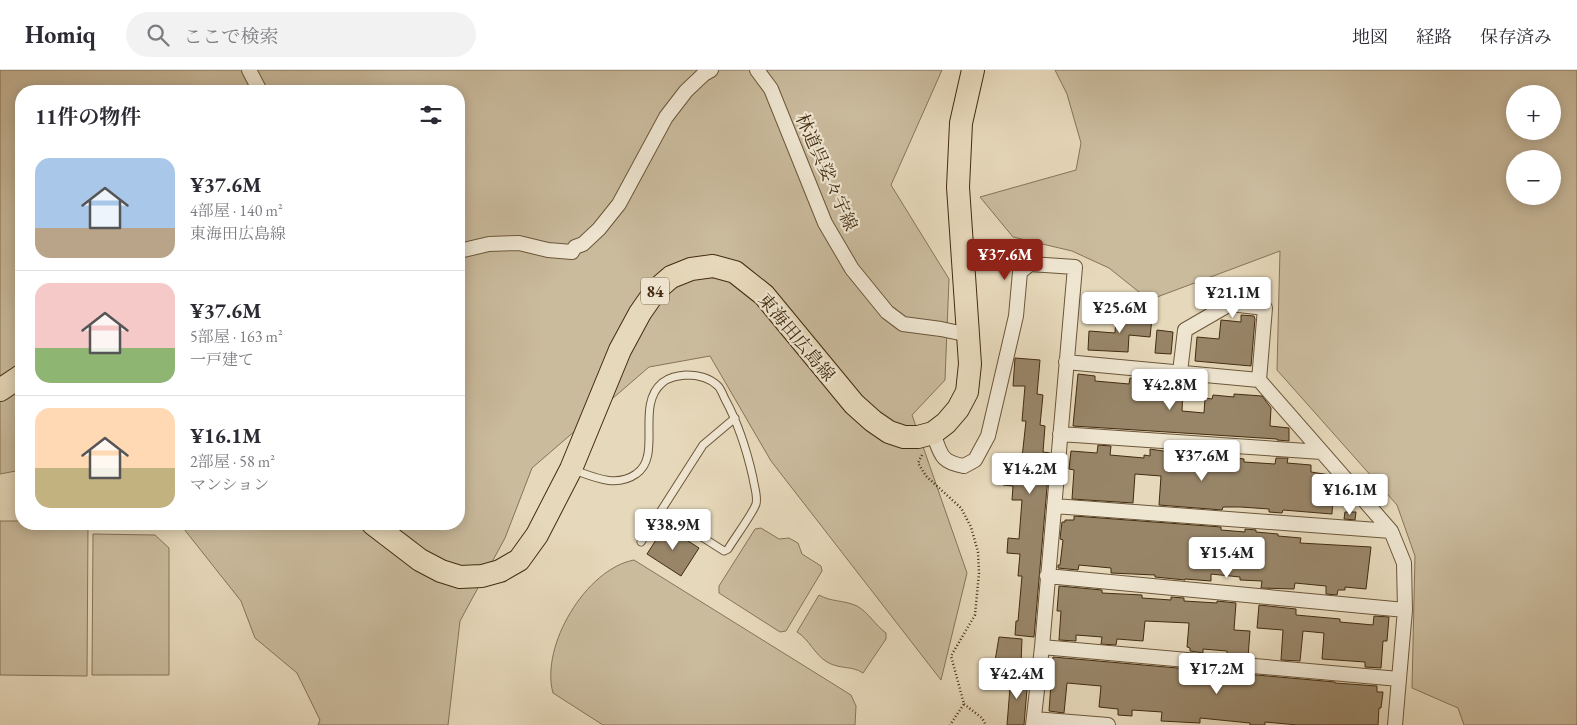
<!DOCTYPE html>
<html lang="ja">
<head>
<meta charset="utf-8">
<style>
	body { margin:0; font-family:"EB Garamond","Noto Serif JP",serif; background:#f2f2f3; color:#2b2b33; height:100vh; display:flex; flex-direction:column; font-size:19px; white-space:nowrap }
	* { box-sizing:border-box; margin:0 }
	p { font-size:16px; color:#7c7c81 }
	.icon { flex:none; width:28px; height:28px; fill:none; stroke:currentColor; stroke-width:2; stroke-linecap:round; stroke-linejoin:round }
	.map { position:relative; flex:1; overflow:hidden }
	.side { position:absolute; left:15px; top:15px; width:450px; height:445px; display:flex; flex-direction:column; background:#fff; border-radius:20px; box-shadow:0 2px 12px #0003 }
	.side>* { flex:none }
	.tools { position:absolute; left:1506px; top:15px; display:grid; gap:10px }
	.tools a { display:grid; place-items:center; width:55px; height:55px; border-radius:50%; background:#fff; box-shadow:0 2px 12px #0003; font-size:25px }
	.price { position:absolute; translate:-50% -42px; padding:0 11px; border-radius:5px; background:#fff; color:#222; font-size:16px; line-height:32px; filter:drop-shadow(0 1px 2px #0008) }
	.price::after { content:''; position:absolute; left:50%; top:30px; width:15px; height:11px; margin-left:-8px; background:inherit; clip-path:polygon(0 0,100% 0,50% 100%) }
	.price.selected { background:#8f2418; color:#fff }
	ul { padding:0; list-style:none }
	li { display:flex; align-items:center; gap:15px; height:125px; padding:0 20px }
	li+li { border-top:1px solid #e1e1e2 }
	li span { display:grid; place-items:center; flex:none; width:140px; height:100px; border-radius:15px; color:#555 }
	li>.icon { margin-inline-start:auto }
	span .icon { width:60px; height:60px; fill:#fffc; stroke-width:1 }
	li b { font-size:21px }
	h2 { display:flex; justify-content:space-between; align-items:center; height:60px; padding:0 20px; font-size:21px }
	header { display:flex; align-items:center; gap:30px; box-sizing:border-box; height:70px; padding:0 25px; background:#fff; border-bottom:1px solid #e1e1e2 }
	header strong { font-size:24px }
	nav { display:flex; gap:28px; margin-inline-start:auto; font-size:18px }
	.search { width:350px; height:45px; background:#f2f2f3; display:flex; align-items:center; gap:12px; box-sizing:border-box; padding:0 18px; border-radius:28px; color:#7c7c81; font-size:19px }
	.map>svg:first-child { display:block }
	.green { fill:#cabb9d; stroke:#867456; fill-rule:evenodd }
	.building { fill:#988568; stroke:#432c0f }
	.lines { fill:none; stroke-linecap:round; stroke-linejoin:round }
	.service-casing { stroke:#6c573a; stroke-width:9 }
	.minor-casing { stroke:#6c573a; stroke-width:16 }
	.primary-casing { stroke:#432c0f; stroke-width:24 }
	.path { stroke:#432c0f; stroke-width:2.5; stroke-dasharray:1 2.5; stroke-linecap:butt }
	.service { stroke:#efe6d2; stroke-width:7 }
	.minor { stroke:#efe6d2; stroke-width:14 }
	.primary { stroke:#e6d8ba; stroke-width:22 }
	.labels { text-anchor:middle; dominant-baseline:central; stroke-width:4.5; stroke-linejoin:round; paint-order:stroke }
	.shield { fill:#efe6d2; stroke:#77644a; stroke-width:1 }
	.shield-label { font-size:16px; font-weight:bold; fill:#432c0f }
	.street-label { font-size:18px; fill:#432c0f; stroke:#efe6d2 }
</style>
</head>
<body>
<header>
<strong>Homiq</strong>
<div class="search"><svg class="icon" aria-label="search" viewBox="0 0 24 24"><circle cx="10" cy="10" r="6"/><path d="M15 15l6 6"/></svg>ここで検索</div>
<nav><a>地図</a><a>経路</a><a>保存済み</a></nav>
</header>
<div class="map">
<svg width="1577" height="655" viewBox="0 0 1577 655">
	<rect width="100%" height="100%" fill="#e6d8ba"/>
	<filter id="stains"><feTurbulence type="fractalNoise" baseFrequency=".004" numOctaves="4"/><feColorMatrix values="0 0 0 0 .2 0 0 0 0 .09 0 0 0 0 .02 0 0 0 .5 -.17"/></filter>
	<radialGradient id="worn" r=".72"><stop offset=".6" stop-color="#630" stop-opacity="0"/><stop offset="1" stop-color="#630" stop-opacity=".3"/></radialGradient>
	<!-- green -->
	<path class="green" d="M0,0H942L891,115L949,209L945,310L912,345L967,503L941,610L771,391L710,286L649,297L532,398L505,468L460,551L448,655H318L320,650L297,603L255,568L241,531L180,454H459V21H21V400L0,404Z
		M1055,0H1577V655H1464L1458,638L1412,618L1415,486L1397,435L1277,300L1280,181L1149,230L1109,198L1072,181L1013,167L980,127L1076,100L1081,73L1067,24ZM1515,24H1552V61H1515ZM1515,89H1552V126H1515Z
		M0,451H21V454H88L87,606L0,605Z
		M761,458L779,469L789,468L798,473L802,484L821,496L822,501L786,561L780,562L719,523V516L755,459Z
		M93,464L155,465L169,478V605H92Z
		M634,490L851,625L856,636L855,655H603L553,623C540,576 586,499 634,490Z
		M819,525C831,532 844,530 857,536C869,543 875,555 886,563V569L863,603C851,595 841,600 827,592C814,584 809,569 797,562Z"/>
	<!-- building -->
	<path class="building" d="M1241,245L1254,246L1255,249L1251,296L1195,291L1197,267L1219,269L1221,250L1241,252Z
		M1116,246L1152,248L1150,267L1129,265L1128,282L1088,280L1089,261L1115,263Z
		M1157,260L1173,262L1171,284L1155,283Z
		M1015,288L1040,290L1037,324L1043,325L1040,355L1045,356L1043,382L1050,383L1034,567L1015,565L1016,551H1018L1022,506H1018L1020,484L1007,483L1008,468L1019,469L1022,430H1012L1013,416L1003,415L1004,405L1020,406L1026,351H1022L1025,316H1013Z
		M1078,304L1095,306V311L1129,314L1130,308L1141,309L1140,316H1143V318L1170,321V318L1183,319L1182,341L1204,343L1205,328L1212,329L1213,325L1234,327V324L1262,326L1271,338L1270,356L1289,358V371L1277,370V369L1073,356Z
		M1098,375L1111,376L1110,385L1144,388V385L1150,386V379L1176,383L1175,390L1180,391L1206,393V389L1227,391L1228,387L1244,389V392L1275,394L1276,388H1288L1287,393L1311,395V402L1330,405L1329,426H1333L1332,444L1283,440L1282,443L1269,442V439L1241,437H1223L1222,440L1159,435L1161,406L1135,404L1133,433L1072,429L1074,400L1069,399L1071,381L1097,383Z
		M1345,442H1356L1355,450L1344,449Z
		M1074,446L1221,457V460L1245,462V459L1256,460V462L1278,464V466L1301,468L1300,473L1371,477L1366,519L1345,517V520H1338L1337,525L1326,524V516L1295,513L1294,519L1261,518L1262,511L1240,510V507L1211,504V511L1185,509V510L1155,507V505L1111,503V498L1079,495L1078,500L1058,498V495H1060L1063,470L1060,469L1062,452H1065V450H1074Z
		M665,456L699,478L681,506L647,484Z
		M1059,516L1102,520V523L1142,525V528L1171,530V527L1184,528V531L1217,533V531L1236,533L1234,560L1250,561L1248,587L1227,585V581L1203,579V583L1190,581V578L1187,577L1189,553L1145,551L1143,571L1117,569L1116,575L1101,574L1102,567L1076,565V571L1059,570L1061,541H1057Z
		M1259,535L1296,539V545L1340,549V552L1373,555L1374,546L1389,547L1387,571H1383L1381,598L1365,597V592L1322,589L1324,563L1303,561L1300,591L1281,590L1283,560L1257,558Z
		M999,567L1022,569L1021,593L995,591Z
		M1053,587L1335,612V613L1377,616V622H1383L1381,638H1379L1378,655H1298L1265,652V655H1250V653L1200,648V653L1161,651L1162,642L1132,640V646L1118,645V639L1099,637L1101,616L1067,613L1064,643L1049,641Z
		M1011,605L1028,607L1024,655H1007Z"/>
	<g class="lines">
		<defs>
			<path id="service" d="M574,400C594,407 616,418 636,404C663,386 635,336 662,313C669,307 677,306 686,305C697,305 710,308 718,316C721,319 723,325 725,329C738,353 747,381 753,408C754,416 758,426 756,434C753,443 734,469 728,479L724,481L661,441
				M641,472L703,375L735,348"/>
			<path id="minor" d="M249,0L260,21
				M757,0L771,19L825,153L852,199L887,242L903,254L941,259L969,265
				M459,181L489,174L519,173L548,180L572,182L575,177L583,174L599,159L619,134L666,47L686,21L704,4L711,0
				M1066,292L1259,310L1391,461L1404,493L1405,540L1395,655
				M1180,302L1185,260L1230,234L1265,238L1259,310
				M933,363C941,384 940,392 964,396L975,390L988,366L1016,246L1020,202L1030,194L1075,197L1042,577L1033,655
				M1060,364L1322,382
				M1054,436L1391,461
				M1047,506L1405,540
				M1042,577L1399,609
				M1034,649L1108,655"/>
			<path id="primary" d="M0,320L21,306
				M373,454L420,490L441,501L460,507L482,506L500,501L519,490L537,465L571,399L620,280L640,243L656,220L671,207L691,199L713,196L735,202L764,225L854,334L873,351L889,362L904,367H918L933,363L946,353L958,339L967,322L970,294L958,117L961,53L973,0"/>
		</defs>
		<!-- service casing -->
		<use href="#service" class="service-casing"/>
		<!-- minor casing -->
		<use href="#minor" class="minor-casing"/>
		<!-- primary casing -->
		<use href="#primary" class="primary-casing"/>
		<!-- path -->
		<path class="path" d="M922,385L918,393L926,406L961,438L971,457L978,482L979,503L975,545L951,586L964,634L950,655
			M964,634L982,648L986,655"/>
		<!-- service -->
		<use href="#service" class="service"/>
		<!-- minor -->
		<use href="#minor" class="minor"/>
		<!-- primary -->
		<use href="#primary" class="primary"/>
	</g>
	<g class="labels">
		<!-- shield labels -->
		<rect class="shield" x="641" y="207.5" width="28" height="27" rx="4"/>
		<g class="shield-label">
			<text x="655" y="221">84</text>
		</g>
		<!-- street labels -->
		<g class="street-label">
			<text transform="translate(827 102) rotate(66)">林道呉娑々宇線</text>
			<text transform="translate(797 267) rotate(50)">東海田広島線</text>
		</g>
	</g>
	<rect width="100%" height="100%" filter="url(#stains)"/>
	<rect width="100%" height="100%" fill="url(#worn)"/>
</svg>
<div class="tools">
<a>+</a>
<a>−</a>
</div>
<b class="price selected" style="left:1005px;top:211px">¥37.6M</b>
<b class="price" style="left:1233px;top:249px">¥21.1M</b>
<b class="price" style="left:1120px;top:264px">¥25.6M</b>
<b class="price" style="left:1170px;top:341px">¥42.8M</b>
<b class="price" style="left:1202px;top:412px">¥37.6M</b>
<b class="price" style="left:1030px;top:425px">¥14.2M</b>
<b class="price" style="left:1350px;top:446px">¥16.1M</b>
<b class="price" style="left:673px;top:481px">¥38.9M</b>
<b class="price" style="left:1227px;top:509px">¥15.4M</b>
<b class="price" style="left:1217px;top:625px">¥17.2M</b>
<b class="price" style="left:1017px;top:630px">¥42.4M</b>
<section class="side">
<h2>11件の物件<svg class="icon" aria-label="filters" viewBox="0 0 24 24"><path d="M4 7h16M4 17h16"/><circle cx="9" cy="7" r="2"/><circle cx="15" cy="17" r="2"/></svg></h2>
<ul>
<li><span style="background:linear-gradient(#a9c7e8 70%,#b9a48a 0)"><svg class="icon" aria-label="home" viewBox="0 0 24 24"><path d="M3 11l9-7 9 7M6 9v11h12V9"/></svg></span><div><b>¥37.6M</b><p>4部屋 · 140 m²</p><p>東海田広島線</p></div></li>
<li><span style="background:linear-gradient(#f6c9c9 65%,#8fb573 0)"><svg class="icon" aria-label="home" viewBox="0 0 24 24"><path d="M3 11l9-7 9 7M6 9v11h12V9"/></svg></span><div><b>¥37.6M</b><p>5部屋 · 163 m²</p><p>一戸建て</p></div></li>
<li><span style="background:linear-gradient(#ffd9b3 60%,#c2b280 0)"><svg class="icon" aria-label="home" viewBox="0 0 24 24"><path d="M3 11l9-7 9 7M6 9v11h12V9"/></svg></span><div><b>¥16.1M</b><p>2部屋 · 58 m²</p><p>マンション</p></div></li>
</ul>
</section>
</div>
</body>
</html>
